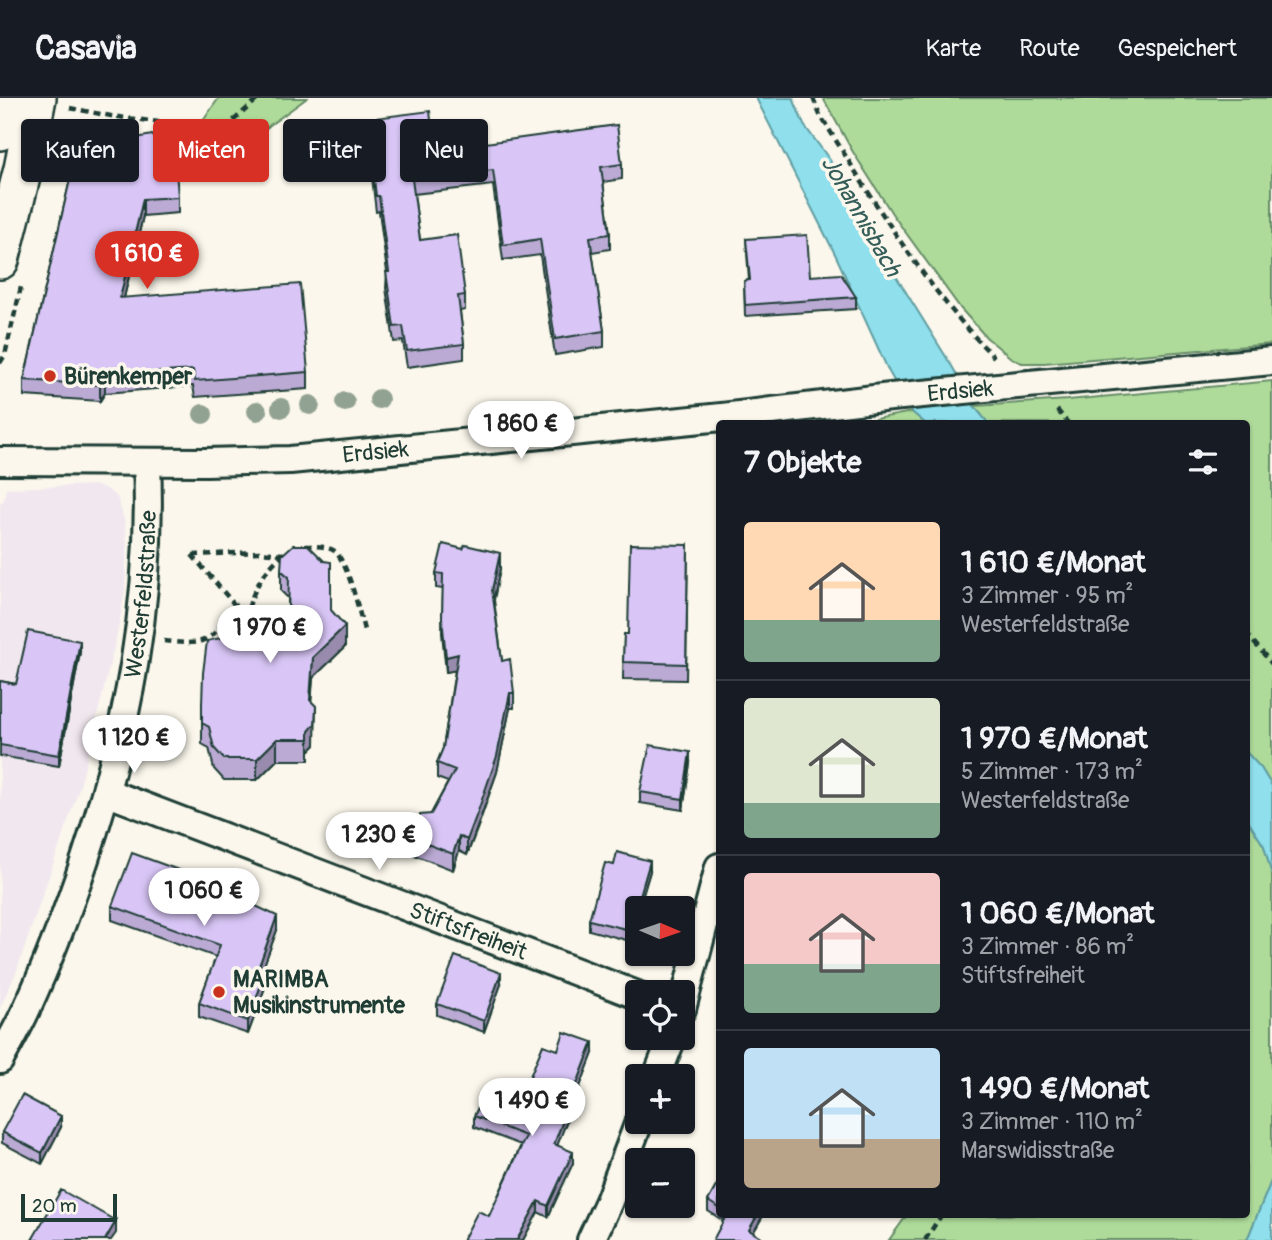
<!DOCTYPE html>
<html lang="de">
<head>
<meta charset="utf-8">
<style>
	body { margin:0; font-family:Pangolin,sans-serif; background:#20242c; color:#f1f3f6; height:100vh; display:flex; flex-direction:column; font-size:26px; white-space:nowrap }
	* { box-sizing:border-box; margin:0 }
	p { font-size:23px; color:#9ea1a6 }
	.icon { flex:none; width:38px; height:38px; fill:none; stroke:currentColor; stroke-width:2; stroke-linecap:round; stroke-linejoin:round }
	.map { position:relative; flex:1; overflow:hidden }
	.sheet { position:absolute; left:716px; top:322px; width:534px; height:798px; display:flex; flex-direction:column; background:#171b24; border-radius:7px; box-shadow:0 2px 5px #0004 }
	.sheet>* { flex:none }
	.hud { position:absolute; left:21px; top:21px; width:590px; height:63px; display:flex; gap:14px }
	.needle { width:46px; rotate:92deg }
	.controls { position:absolute; left:625px; top:798px; display:grid; gap:14px }
	.controls a { display:grid; place-items:center; width:70px; height:70px; border-radius:7px; background:#171b24; box-shadow:0 2px 5px #0004; font-size:35px }
	.scale { position:absolute; left:21px; bottom:18px; width:96px; box-sizing:border-box; padding-left:7px; border:4px solid #1f3d34; border-top:0; font-size:19px; line-height:24px; white-space:nowrap; color:#1f3d34; -webkit-text-stroke:5px #fbf7ec; paint-order:stroke }
	.price { position:absolute; translate:-50% -60px; padding:0 16px; border-radius:24px; background:#fff; color:#222; font-size:23px; line-height:46px; filter:drop-shadow(0 2px 4px #0008) }
	.price::after { content:''; position:absolute; left:50%; top:42px; width:21px; height:16px; margin-left:-10px; background:inherit; clip-path:polygon(0 0,100% 0,50% 100%) }
	.price.active { background:#d93025; color:#fff }
	ul { padding:0; list-style:none }
	li { display:flex; align-items:center; gap:21px; height:175px; padding:0 28px }
	li+li { border-top:2px solid #363941 }
	li span { display:grid; place-items:center; flex:none; width:196px; height:140px; border-radius:7px; color:#555 }
	li>.icon { margin-inline-start:auto }
	span .icon { width:84px; height:84px; fill:#fffc; stroke-width:1 }
	li b { font-size:30px }
	h2 { display:flex; justify-content:space-between; align-items:center; height:84px; padding:0 28px; font-size:30px }
	.chip { padding:0 24px; border-radius:7px; background:#171b24; box-shadow:0 2px 5px #0004; font-size:24px; line-height:63px }
	.chip.active { background:#d93025; color:#fff }
	header { display:flex; align-items:center; gap:42px; box-sizing:border-box; height:98px; padding:0 35px; background:#171b24; border-bottom:2px solid #363941 }
	header strong { font-size:33px }
	nav { display:flex; gap:38px; margin-inline-start:auto; font-size:24px }
	.map>svg:first-child { display:block }
	.built { fill:#f1e8ef }
	.green { fill:#aedb9a; stroke:#668c67; stroke-width:2 }
	.water { fill:#8fdfec; stroke:#629ea2; stroke-width:2 }
	.lines { fill:none; stroke-linecap:round; stroke-linejoin:round }
	.street-casing { stroke:#1f3d34; stroke-width:32 }
	.secondary-casing { stroke:#1f3d34; stroke-width:42 }
	.path { stroke:#1f3d34; stroke-width:4.5; stroke-dasharray:7 5; stroke-linecap:butt }
	.street { stroke:#fbf7ec; stroke-width:26 }
	.secondary { stroke:#fbf7ec; stroke-width:37 }
	.tree { fill:#92a292 }
	.wall { fill:#bbaad4; stroke:#1f3d34; stroke-width:2 }
	.shaded-wall { fill:#988bad; stroke:#1f3d34; stroke-width:2 }
	.building { fill:#d9c6f7; stroke:#1f3d34; stroke-width:2 }
	.poi-dot { fill:#c8321e; stroke:#fbf7ec; stroke-width:2.5 }
	.labels { text-anchor:middle; dominant-baseline:central; stroke-width:7; stroke-linejoin:round; paint-order:stroke }
	.poi-label { font-size:23px; font-weight:bold; fill:#1f3d34; stroke:#fbf7ec; text-anchor:start }
	.street-label { font-size:23px; fill:#1f3d34; stroke:#fbf7ec }
	.water-label { font-size:24px; font-style:italic; fill:#355d59; stroke:#fbf7ec }
</style>
</head>
<body>
<header>
<strong>Casavia</strong>
<nav><a>Karte</a><a>Route</a><a>Gespeichert</a></nav>
</header>
<div class="map">
<svg width="1272" height="1142" viewBox="0 0 1272 1142">
	<rect width="100%" height="100%" fill="#fbf7ec"/>
	<filter id="ink" filterUnits="userSpaceOnUse"><feTurbulence type="fractalNoise" baseFrequency=".0143" numOctaves="2"/><feDisplacementMap in="SourceGraphic" scale="14" xChannelSelector="R" yChannelSelector="G"/><feConvolveMatrix kernelMatrix="1 2 1 2 8 2 1 2 1" color-interpolation-filters="sRGB"/></filter>
	<g filter="url(#ink)">
		<!-- built -->
		<path class="built" d="M94,387L107,391L117,399L124,420L127,444L125,494L117,537L81,685L16,875L0,910V405L4,402L6,390Z"/>
		<!-- green -->
		<path class="green" d="M219,0H307L270,27L238,55L219,79L201,80L198,64L191,54C196,31 205,19 219,0Z
			M823,0H1272V246L1044,265H1022L1011,260L986,239L961,211L893,117L853,54Z
			M1272,283V688L1261,670L1246,654V326L988,325L974,308L1068,302Z
			M912,314L925,325L848,326Z
			M1246,720L1264,748L1272,777V1081L1247,1142H889L907,1117L1246,1116Z"/>
		<!-- water -->
		<path class="water" d="M756,0H793L804,27L830,62L844,92L868,133L953,270L974,308L988,325H925L912,314L889,274L836,158Z
			M1246,654L1261,670L1272,688V777L1264,748L1246,720Z
			M1272,1081V1142H1247Z"/>
		<g class="lines">
			<defs>
				<g id="street">
					<path id="s1" d="M0,363L206,364L290,362L722,319L891,299L1272,263"/>
					<path id="s2" d="M106,694L637,897"/>
					<path d="M682,911L719,769"/>
					<path id="s3" d="M0,962C9,945 19,928 27,910C49,862 68,812 85,761C128,631 153,501 147,364"/>
					<path d="M657,978L672,940"/>
					<path d="M591,1142L609,1103L639,1024"/>
				</g>
				<path id="secondary" d="M0,33L9,0
					M0,162L23,71L37,0"/>
			</defs>
			<!-- street casing -->
			<use href="#street" class="street-casing"/>
			<!-- secondary casing -->
			<use href="#secondary" class="secondary-casing"/>
			<!-- path -->
			<path class="path" d="M813,0L820,17C873,101 923,188 994,259
				M70,10L111,18L213,31L225,30L259,0
				M0,265L5,257L21,189
				M1057,312L1069,326
				M305,448C312,448 326,448 333,452C348,461 360,518 365,536
				M192,457L239,512L245,521
				M193,457L259,454L283,456
				M246,522C250,495 264,471 287,453
				M1246,535L1272,566
				M164,543C190,546 208,549 223,524L234,522
				M925,1142L942,1116"/>
			<!-- street -->
			<use href="#street" class="street"/>
			<!-- secondary -->
			<use href="#secondary" class="secondary"/>
		</g>
		<!-- trees -->
		<g class="tree">
			<circle cx="379" cy="301" r="10"/>
			<circle cx="345" cy="304" r="10"/>
			<circle cx="310" cy="307" r="10"/>
			<circle cx="281" cy="310" r="10"/>
			<circle cx="257" cy="313" r="10"/>
			<circle cx="203" cy="316" r="10"/>
		</g>
		<!-- wall -->
		<path class="wall" d="M367,21L433,40L442,51L622,66V81L603,84L610,136V151L592,154L604,233V249L555,257L540,157L503,162L493,87L414,96L420,142L465,197V212L460,213L464,246V261L407,269L403,243L394,244L386,190L387,174L379,113L376,114L367,36Z
			M77,51L178,99V115L143,118L124,200L308,274V291L195,299L193,288L105,295L100,303L24,298V282Z
			M746,141L810,178L856,199V211L745,218L744,183L749,182Z
			M688,447L686,582L623,581L624,536H628Z
			M500,471L494,502L502,563L514,595V610H510L497,674L478,729L467,757L459,753L453,772L409,755V739L431,716L448,684L437,680V665L443,650L455,572L446,574L442,535L443,491L436,490V475Z
			M281,472L331,513L345,549L313,580L311,603L315,647L309,653V662H277L257,682H224L214,671L209,650L202,646V606L225,539L288,520V500L281,493Z
			M80,554L59,668L0,658V583L16,586Z
			M690,665L683,712L640,705V694Z
			M614,767L650,773L639,810H637V818L630,843L589,832V822Z
			M112,808L277,832L263,869L267,884L248,936L199,919V905L216,859L112,822Z
			M501,886L484,934L437,917V906Z
			M558,952L593,955L557,1047L573,1065L548,1119L538,1114L523,1142H463L489,1118L521,1047L474,1029V1018L519,1005Z
			M61,1029L42,1066L2,1045V1034Z
			M719,1083V1116H764L753,1135L724,1123L708,1113V1103Z"/>
		<!-- shaded-wall -->
		<path class="shaded-wall" d="M143,101V118L120,217V200Z
			M105,278V295L100,303V287Z
			M500,455V471L492,508V492Z
			M345,528V549L313,580L310,623V602L313,559Z
			M80,543V554L59,668V657Z
			M458,556V572L446,574V559Z
			M510,595V610L497,674L467,757V742Z
			M316,608L315,647L309,653V662V633Z
			M277,641V662L257,682V661Z
			M690,654V665L683,712V701Z
			M459,738V753L453,772V756Z
			M650,763V773L639,810H637V818L630,843V832Z
			M277,818V832L259,881V868Z
			M267,870V884L248,936V923Z
			M501,875V886L484,934V923Z
			M593,944V955L554,1056V1046Z
			M61,1018V1029L42,1066V1055Z
			M573,1054V1065L548,1119V1108Z
			M538,1103V1114L523,1142H517Z
			M758,1116H764L749,1142V1132Z
			M116,1123V1135L111,1142H105Z"/>
		<!-- building -->
		<path class="building" d="M430,13L433,40L441,39L442,51L617,27L622,66L601,69L610,136L590,139L604,233L555,241L540,141L503,147L493,72L412,81L420,142L457,137L465,197L458,198L464,246L407,253L403,228L394,229L386,174H389L379,98H376L367,21Z
			M152,37L175,57L178,99L143,101L120,200L300,186L308,274L195,283L193,272L105,278L100,287L24,282L77,51Z
			M807,137L810,178L841,176L856,199L745,207L744,183L750,182L746,141Z
			M443,446L463,451L465,447L500,455L492,492L502,563L510,561L514,595H510L497,658L478,713L467,742L459,738L453,756L409,739L420,717L431,716L455,672L437,665L443,650L458,556L446,559L442,520L443,476L436,475Z
			M630,446L688,447L686,566L623,564L624,536H628Z
			M293,447H308L324,463L331,464V512L345,528L313,559L310,602L316,608L315,626L309,633V641H277L257,661H224L214,650L209,629L202,625V606L203,575L207,543L225,539L231,519L288,520L289,479L281,472L282,457Z
			M28,533L80,543L59,657L0,647V583L16,586Z
			M650,647L690,654L683,701L640,694Z
			M617,754L650,763L630,832L589,822L605,765L614,767Z
			M132,755L184,774L277,818L259,868L267,870L248,923L199,905L220,847L112,808Z
			M455,858L501,875L484,923L437,906Z
			M564,934L593,944L554,1046L573,1054L548,1108L538,1103L517,1142H463L478,1113L489,1118L526,1038L474,1018L488,988L519,1005L543,947L558,952Z
			M22,997L61,1018L42,1055L2,1034Z
			M719,1083V1110L708,1103Z
			M61,1092L116,1123L105,1142H32Z
			M727,1116H758L749,1132L765,1142H713Z"/>
	</g>
	<!-- markers -->
	<g class="poi-dot">
		<circle cx="50" cy="278" r="7"/>
		<circle cx="219" cy="894" r="7"/>
	</g>
	<g class="labels">
		<!-- poi labels -->
		<g class="poi-label">
			<text x="64" y="278">Bürenkemper</text>
			<text x="233" y="881">MARIMBA<tspan x="233" dy="26">Musikinstrumente</tspan></text>
		</g>
		<!-- street labels -->
		<g class="street-label">
			<text stroke="none"><textPath href="#s1" startOffset="964">Erdsiek</textPath></text>
			<text stroke="none"><textPath href="#s1" startOffset="376">Erdsiek</textPath></text>
			<text stroke="none"><textPath href="#s3" startOffset="490">Westerfeldstraße</textPath></text>
			<text stroke="none"><textPath href="#s2" startOffset="388">Stiftsfreiheit</textPath></text>
		</g>
		<!-- water labels -->
		<g class="water-label">
			<text transform="translate(861 118) rotate(60)">Johannisbach</text>
		</g>
	</g>
</svg>
<div class="controls">
<a><svg class="needle" viewBox="-14 -14 28 28"><path d="M0-13l5 13h-10z" fill="#e53935"/><path d="M0 13l5-13h-10z" fill="#9ea1a6"/></svg></a>
<a><svg class="icon" aria-label="locate" viewBox="0 0 24 24"><circle cx="12" cy="12" r="6"/><path d="M12 2v4M12 18v4M2 12h4M18 12h4"/></svg></a>
<a>+</a>
<a>−</a>
</div>
<div class="scale">20 m</div>
<b class="price active" style="left:147px;top:193px">1 610 €</b>
<b class="price" style="left:521px;top:363px">1 860 €</b>
<b class="price" style="left:270px;top:567px">1 970 €</b>
<b class="price" style="left:134px;top:677px">1 120 €</b>
<b class="price" style="left:379px;top:774px">1 230 €</b>
<b class="price" style="left:204px;top:830px">1 060 €</b>
<b class="price" style="left:532px;top:1040px">1 490 €</b>
<div class="hud">
<a class="chip">Kaufen</a>
<a class="chip active">Mieten</a>
<a class="chip">Filter</a>
<a class="chip">Neu</a>
</div>
<section class="sheet">
<h2>7 Objekte<svg class="icon" aria-label="filters" viewBox="0 0 24 24"><path d="M4 7h16M4 17h16"/><circle cx="9" cy="7" r="2"/><circle cx="15" cy="17" r="2"/></svg></h2>
<ul>
<li><span style="background:linear-gradient(#ffd9b3 70%,#7fa58c 0)"><svg class="icon" aria-label="home" viewBox="0 0 24 24"><path d="M3 11l9-7 9 7M6 9v11h12V9"/></svg></span><div><b>1 610 €/Monat</b><p>3 Zimmer · 95 m²</p><p>Westerfeldstraße</p></div></li>
<li><span style="background:linear-gradient(#dfe7d0 75%,#7fa58c 0)"><svg class="icon" aria-label="home" viewBox="0 0 24 24"><path d="M3 11l9-7 9 7M6 9v11h12V9"/></svg></span><div><b>1 970 €/Monat</b><p>5 Zimmer · 173 m²</p><p>Westerfeldstraße</p></div></li>
<li><span style="background:linear-gradient(#f6c9c9 65%,#7fa58c 0)"><svg class="icon" aria-label="home" viewBox="0 0 24 24"><path d="M3 11l9-7 9 7M6 9v11h12V9"/></svg></span><div><b>1 060 €/Monat</b><p>3 Zimmer · 86 m²</p><p>Stiftsfreiheit</p></div></li>
<li><span style="background:linear-gradient(#bfe0f5 65%,#b9a48a 0)"><svg class="icon" aria-label="home" viewBox="0 0 24 24"><path d="M3 11l9-7 9 7M6 9v11h12V9"/></svg></span><div><b>1 490 €/Monat</b><p>3 Zimmer · 110 m²</p><p>Marswidisstraße</p></div></li>
</ul>
</section>
</div>
</body>
</html>
